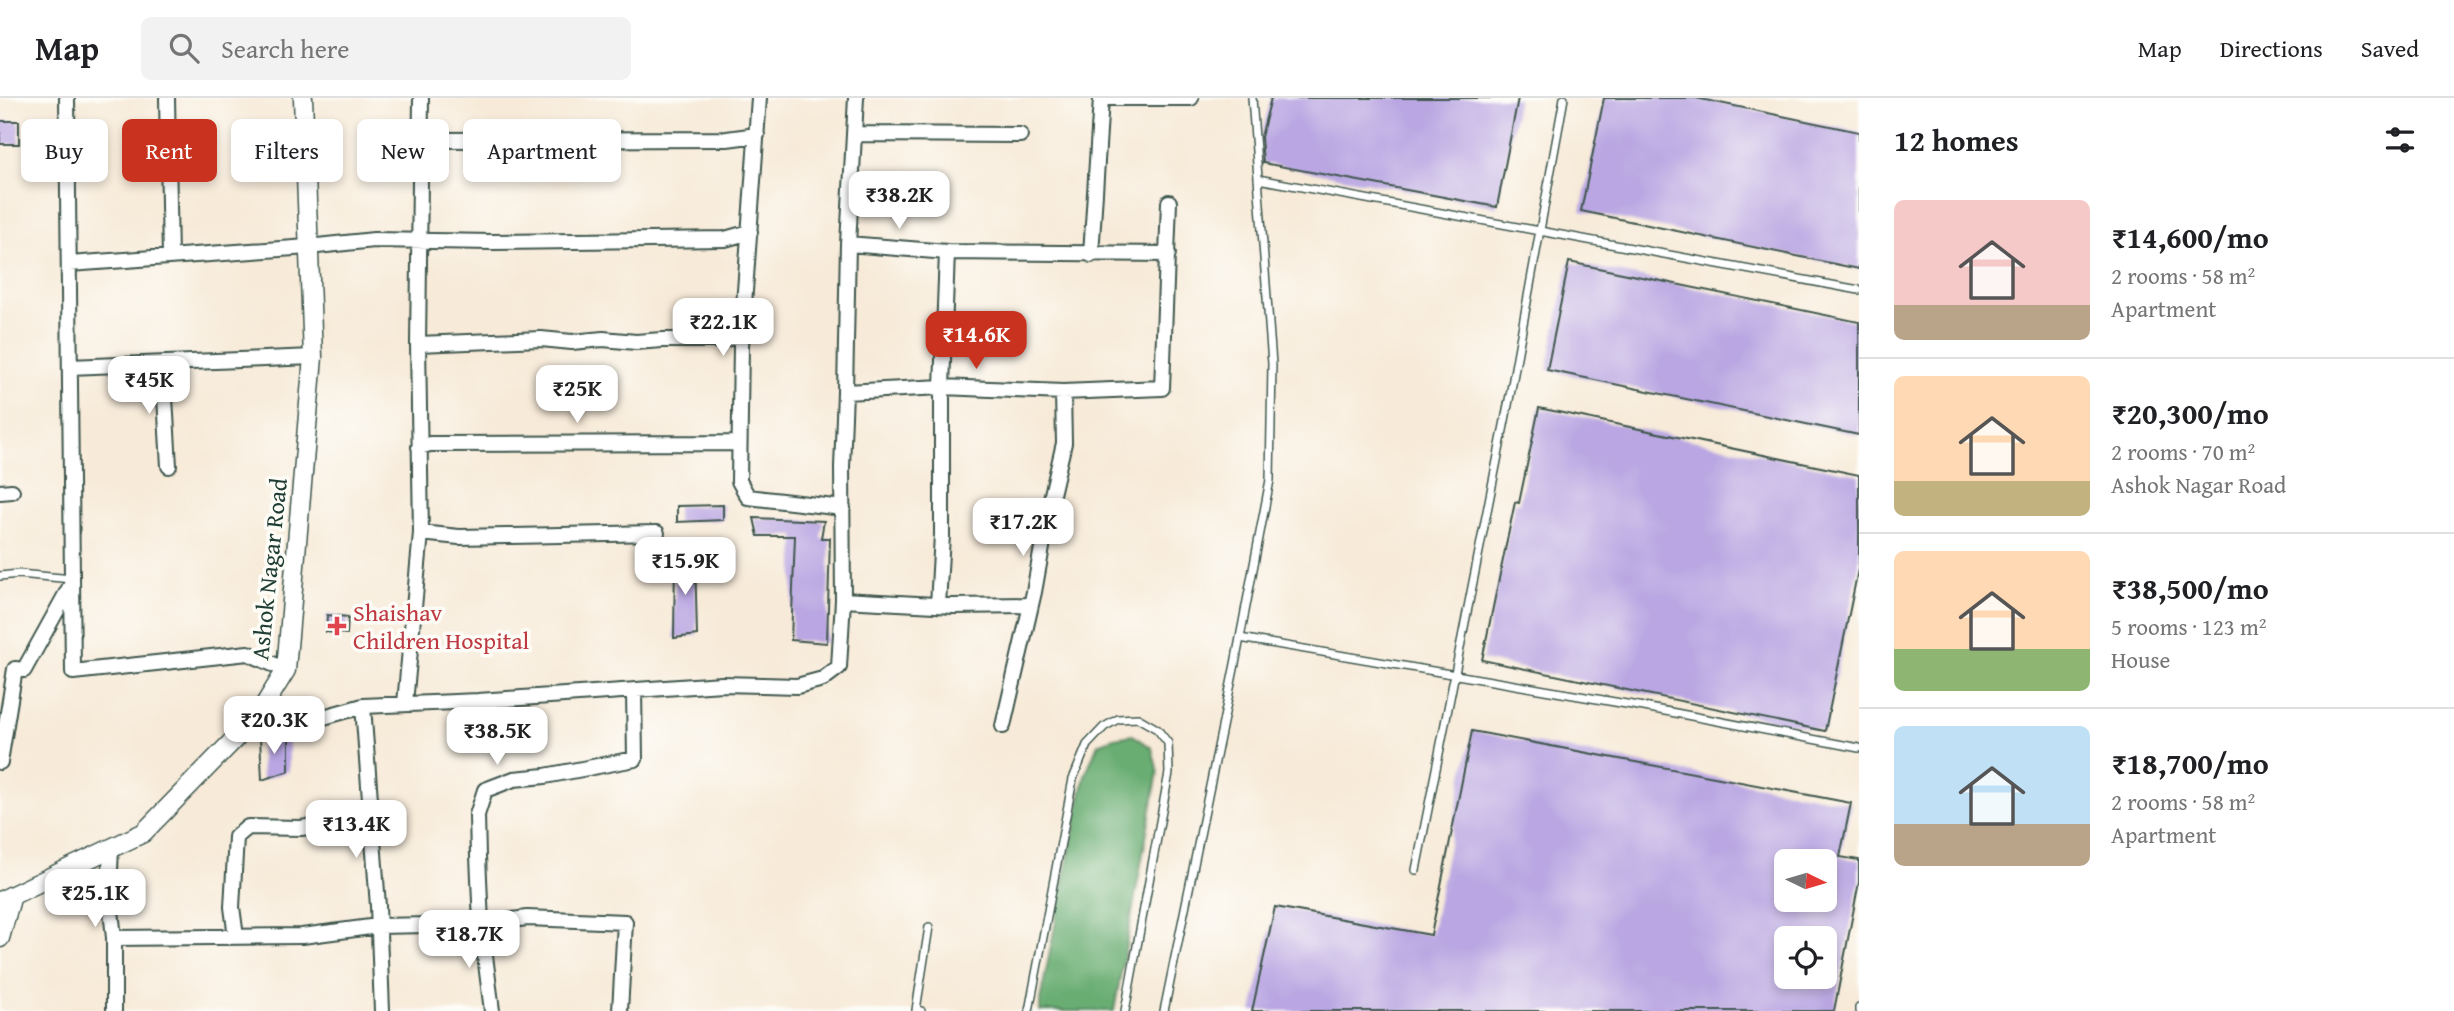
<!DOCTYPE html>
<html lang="en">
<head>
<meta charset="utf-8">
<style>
	body { margin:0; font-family:"Gentium Book Plus",serif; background:#f2f2f2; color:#202124; height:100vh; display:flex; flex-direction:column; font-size:26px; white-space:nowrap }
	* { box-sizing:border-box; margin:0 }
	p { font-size:23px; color:#757577 }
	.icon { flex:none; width:38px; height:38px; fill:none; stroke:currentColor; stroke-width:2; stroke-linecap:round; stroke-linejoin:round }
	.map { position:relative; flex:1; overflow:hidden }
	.panel { display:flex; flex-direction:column; background:#fff; width:595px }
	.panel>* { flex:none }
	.guide { position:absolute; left:21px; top:21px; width:665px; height:63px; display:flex; gap:14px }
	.needle { width:46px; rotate:95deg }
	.fabs { position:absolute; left:1774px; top:751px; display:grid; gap:14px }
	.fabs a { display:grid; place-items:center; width:63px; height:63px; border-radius:10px; background:#fff; box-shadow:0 4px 10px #0003; font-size:35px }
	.price { position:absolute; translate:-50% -60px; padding:0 16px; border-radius:14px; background:#fff; color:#222; font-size:23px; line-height:46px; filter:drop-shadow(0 2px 4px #0008) }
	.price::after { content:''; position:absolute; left:50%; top:42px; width:21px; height:16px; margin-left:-10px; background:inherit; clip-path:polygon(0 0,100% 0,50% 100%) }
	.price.selected { background:#c8321e; color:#fff }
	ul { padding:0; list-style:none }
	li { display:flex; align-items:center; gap:21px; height:175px; padding:0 35px }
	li+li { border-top:2px solid #e0e0e0 }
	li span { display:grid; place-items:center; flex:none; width:196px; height:140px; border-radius:10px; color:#555 }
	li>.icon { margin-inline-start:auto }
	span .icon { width:84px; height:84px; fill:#fffc; stroke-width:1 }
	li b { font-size:30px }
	h2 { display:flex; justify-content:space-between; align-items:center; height:84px; padding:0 35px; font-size:30px }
	.pill { padding:0 24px; border-radius:10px; background:#fff; box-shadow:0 4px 10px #0003; font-size:24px; line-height:63px }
	.pill.selected { background:#c8321e; color:#fff }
	header { display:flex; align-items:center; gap:42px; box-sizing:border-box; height:98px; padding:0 35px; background:#fff; border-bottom:2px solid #e0e0e0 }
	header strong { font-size:33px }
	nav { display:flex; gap:38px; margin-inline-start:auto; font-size:24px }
	.search { width:490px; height:63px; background:#f2f2f2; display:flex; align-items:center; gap:18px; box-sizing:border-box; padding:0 24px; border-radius:10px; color:#757577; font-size:26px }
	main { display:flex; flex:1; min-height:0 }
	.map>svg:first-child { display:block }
	.forest { fill:#69ad72; stroke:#447553; stroke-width:2 }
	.building { fill:#b9a6e2; fill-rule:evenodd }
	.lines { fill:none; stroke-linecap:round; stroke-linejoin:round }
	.service-casing { stroke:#3f574d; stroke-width:10 }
	.minor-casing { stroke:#3f574d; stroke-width:18 }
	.tertiary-casing { stroke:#3f574d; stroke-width:21 }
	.service { stroke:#fff; stroke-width:7 }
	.minor { stroke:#fff; stroke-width:14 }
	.tertiary { stroke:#fff; stroke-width:18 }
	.health-dot { fill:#e0444e; stroke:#fdfcf7; stroke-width:2.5 }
	.labels { text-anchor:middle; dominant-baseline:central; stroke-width:7; stroke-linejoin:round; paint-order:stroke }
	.street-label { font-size:24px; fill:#1f3d34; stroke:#fdfcf7 }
	.health-label { font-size:24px; fill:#be3a42; stroke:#fdfcf7; text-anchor:start }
</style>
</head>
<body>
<header>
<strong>Map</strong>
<div class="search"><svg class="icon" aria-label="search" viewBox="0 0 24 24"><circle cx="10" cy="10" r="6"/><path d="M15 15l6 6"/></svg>Search here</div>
<nav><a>Map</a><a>Directions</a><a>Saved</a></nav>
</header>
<main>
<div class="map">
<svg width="1859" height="913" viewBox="0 0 1859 913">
	<rect width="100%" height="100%" fill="#fdfcf7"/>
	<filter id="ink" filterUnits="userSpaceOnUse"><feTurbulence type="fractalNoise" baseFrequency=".0143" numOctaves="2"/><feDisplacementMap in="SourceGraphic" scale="14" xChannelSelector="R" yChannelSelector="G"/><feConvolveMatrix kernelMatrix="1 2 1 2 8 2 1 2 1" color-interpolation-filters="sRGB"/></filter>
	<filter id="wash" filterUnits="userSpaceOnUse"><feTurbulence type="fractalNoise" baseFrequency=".00686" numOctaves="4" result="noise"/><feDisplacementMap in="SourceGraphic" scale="28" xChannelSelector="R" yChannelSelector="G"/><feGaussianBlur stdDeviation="1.57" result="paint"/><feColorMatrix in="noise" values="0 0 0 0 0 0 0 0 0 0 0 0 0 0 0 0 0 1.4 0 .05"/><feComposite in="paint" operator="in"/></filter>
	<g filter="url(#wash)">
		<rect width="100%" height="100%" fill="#f7ead8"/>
		<!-- forest -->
		<path class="forest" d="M1133,637L1152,650L1158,674L1114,913H1040V903L1085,677L1098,646L1114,640Z"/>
		<g id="blocks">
			<!-- building -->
			<path class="building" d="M1271,0H1518L1497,109L1263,65L1261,39Z
				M1604,0H1696L1859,34V171L1581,113Z
				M0,23H19V46H0Z
				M1569,164L1859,224V337L1547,272Z
				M1539,310L1859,377V467L1825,633L1482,562L1515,404L1519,405Z
				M723,407V422L677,424V408Z
				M754,420L824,423L821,440H830L827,545L791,542L795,438H758Z
				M695,456L697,537L674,540L675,458Z
				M327,517L348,519L347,536L326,534Z
				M1472,633L1851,705L1840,759L1859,762V784L1834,913H1252L1275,809L1431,837ZM1787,763H1825V802H1787ZM1787,840H1825V878H1787Z
				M260,639L289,640V673L262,682Z"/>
		</g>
	</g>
	<g filter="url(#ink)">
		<use href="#blocks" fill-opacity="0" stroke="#3f574d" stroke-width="2"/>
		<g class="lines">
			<defs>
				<path id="service" d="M1258,81L1859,192
					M0,478L19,476L72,481
					M1240,540L1644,609L1859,650
					M1416,772L1511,292L1564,0
					M921,913L916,912L929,829
					M1029,913L1073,681L1087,647L1104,629L1118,621L1138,620L1157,631L1168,645L1169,675L1125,913
					M1164,913L1235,566L1270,382L1272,266L1252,0
					M1859,913V910"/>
				<path id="minor" d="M67,0L73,574L248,555L286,572
					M167,0L170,159
					M759,0L741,248L739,383L748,399L843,410
					M856,0L848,146L845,294L942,289V437L938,507
					M1101,0H1191
					M854,36L1020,37
					M419,42L727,41L757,37
					M848,146L947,154
					M1168,156L947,154L942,289L1063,294L1162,290L1169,104
					M1091,157L1101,1
					M69,166L308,149L374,142L492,144L725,141L750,134
					M418,246L541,241L572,244L603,241L636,244L662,242H720L742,238
					M163,265L169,368
					M70,269L313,259
					M845,294L842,369L843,502L954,508L1031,507
					M419,349L430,346L739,345
					M0,394L12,393
					M421,435L459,439L657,435
					M268,602L288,616L320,620L363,608L478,603L722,586L797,588L823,581L839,569L843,502
					M405,605L421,435L418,246L421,0
					M363,608L378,808L382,913
					M1003,628L1034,494L1050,405L1064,345L1063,294
					M0,664L15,571L24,572L71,487
					M111,750L109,794L114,840V913
					M236,839L232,809L236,739L248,729L301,730L370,720
					M114,840L302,838L378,828L481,826L527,820L625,824L620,913
					M492,913L481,826L478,758L477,717L485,692L514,681L545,678L635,661L634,593"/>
				<path id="tertiary" d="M0,803L143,735L259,616L286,572L313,259L303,0
					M0,840L12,797"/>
			</defs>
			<!-- service casing -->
			<use href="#service" class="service-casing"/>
			<!-- minor casing -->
			<use href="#minor" class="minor-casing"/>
			<!-- tertiary casing -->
			<use href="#tertiary" class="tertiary-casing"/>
			<!-- service -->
			<use href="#service" class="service"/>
			<!-- minor -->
			<use href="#minor" class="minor"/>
			<!-- tertiary -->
			<use href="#tertiary" class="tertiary"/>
		</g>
	</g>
	<!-- markers -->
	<path class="health-dot" d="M333.5 517.5h7v7h7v7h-7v7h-7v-7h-7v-7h7z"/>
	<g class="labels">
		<!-- street labels -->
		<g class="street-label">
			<text transform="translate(269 471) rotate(-84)">Ashok Nagar Road</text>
		</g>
		<!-- health labels -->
		<g class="health-label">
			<text x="353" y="514">Shaishav<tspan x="353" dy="28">Children Hospital</tspan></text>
		</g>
	</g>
</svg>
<div class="fabs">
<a><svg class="needle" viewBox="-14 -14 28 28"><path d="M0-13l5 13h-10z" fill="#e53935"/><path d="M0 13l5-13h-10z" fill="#757577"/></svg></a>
<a><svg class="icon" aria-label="locate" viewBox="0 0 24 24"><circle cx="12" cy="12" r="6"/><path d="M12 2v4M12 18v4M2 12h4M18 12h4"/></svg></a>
</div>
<b class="price" style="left:899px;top:133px">₹38.2K</b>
<b class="price" style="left:723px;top:260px">₹22.1K</b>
<b class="price selected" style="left:976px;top:273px">₹14.6K</b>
<b class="price" style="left:149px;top:318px">₹45K</b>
<b class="price" style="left:577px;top:327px">₹25K</b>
<b class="price" style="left:1023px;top:460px">₹17.2K</b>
<b class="price" style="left:685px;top:499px">₹15.9K</b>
<b class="price" style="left:274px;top:658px">₹20.3K</b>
<b class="price" style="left:497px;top:669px">₹38.5K</b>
<b class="price" style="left:356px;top:762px">₹13.4K</b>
<b class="price" style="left:95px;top:831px">₹25.1K</b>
<b class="price" style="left:469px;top:872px">₹18.7K</b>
<div class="guide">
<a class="pill">Buy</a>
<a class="pill selected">Rent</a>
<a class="pill">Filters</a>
<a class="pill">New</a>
<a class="pill">Apartment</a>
</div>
</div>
<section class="panel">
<h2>12 homes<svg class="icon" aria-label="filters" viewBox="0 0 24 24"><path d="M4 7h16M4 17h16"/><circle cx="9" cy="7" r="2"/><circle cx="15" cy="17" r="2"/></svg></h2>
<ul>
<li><span style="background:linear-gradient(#f6c9c9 75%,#b9a48a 0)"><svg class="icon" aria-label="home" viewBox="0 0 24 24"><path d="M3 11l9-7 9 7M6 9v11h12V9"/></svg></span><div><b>₹14,600/mo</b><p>2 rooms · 58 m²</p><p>Apartment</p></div></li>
<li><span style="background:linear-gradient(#ffd9b3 75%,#c2b280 0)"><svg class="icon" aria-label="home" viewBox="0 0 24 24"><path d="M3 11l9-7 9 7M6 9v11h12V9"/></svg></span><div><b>₹20,300/mo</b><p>2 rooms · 70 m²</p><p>Ashok Nagar Road</p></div></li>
<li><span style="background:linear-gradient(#ffd9b3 70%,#8fb573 0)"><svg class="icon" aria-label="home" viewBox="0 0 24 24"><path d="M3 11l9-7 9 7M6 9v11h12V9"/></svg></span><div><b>₹38,500/mo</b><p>5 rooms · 123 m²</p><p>House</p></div></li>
<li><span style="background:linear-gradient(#bfe0f5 70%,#b9a48a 0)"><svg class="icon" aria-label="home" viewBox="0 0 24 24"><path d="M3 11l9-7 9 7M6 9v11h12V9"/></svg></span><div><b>₹18,700/mo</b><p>2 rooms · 58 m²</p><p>Apartment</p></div></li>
</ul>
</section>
</main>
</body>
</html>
